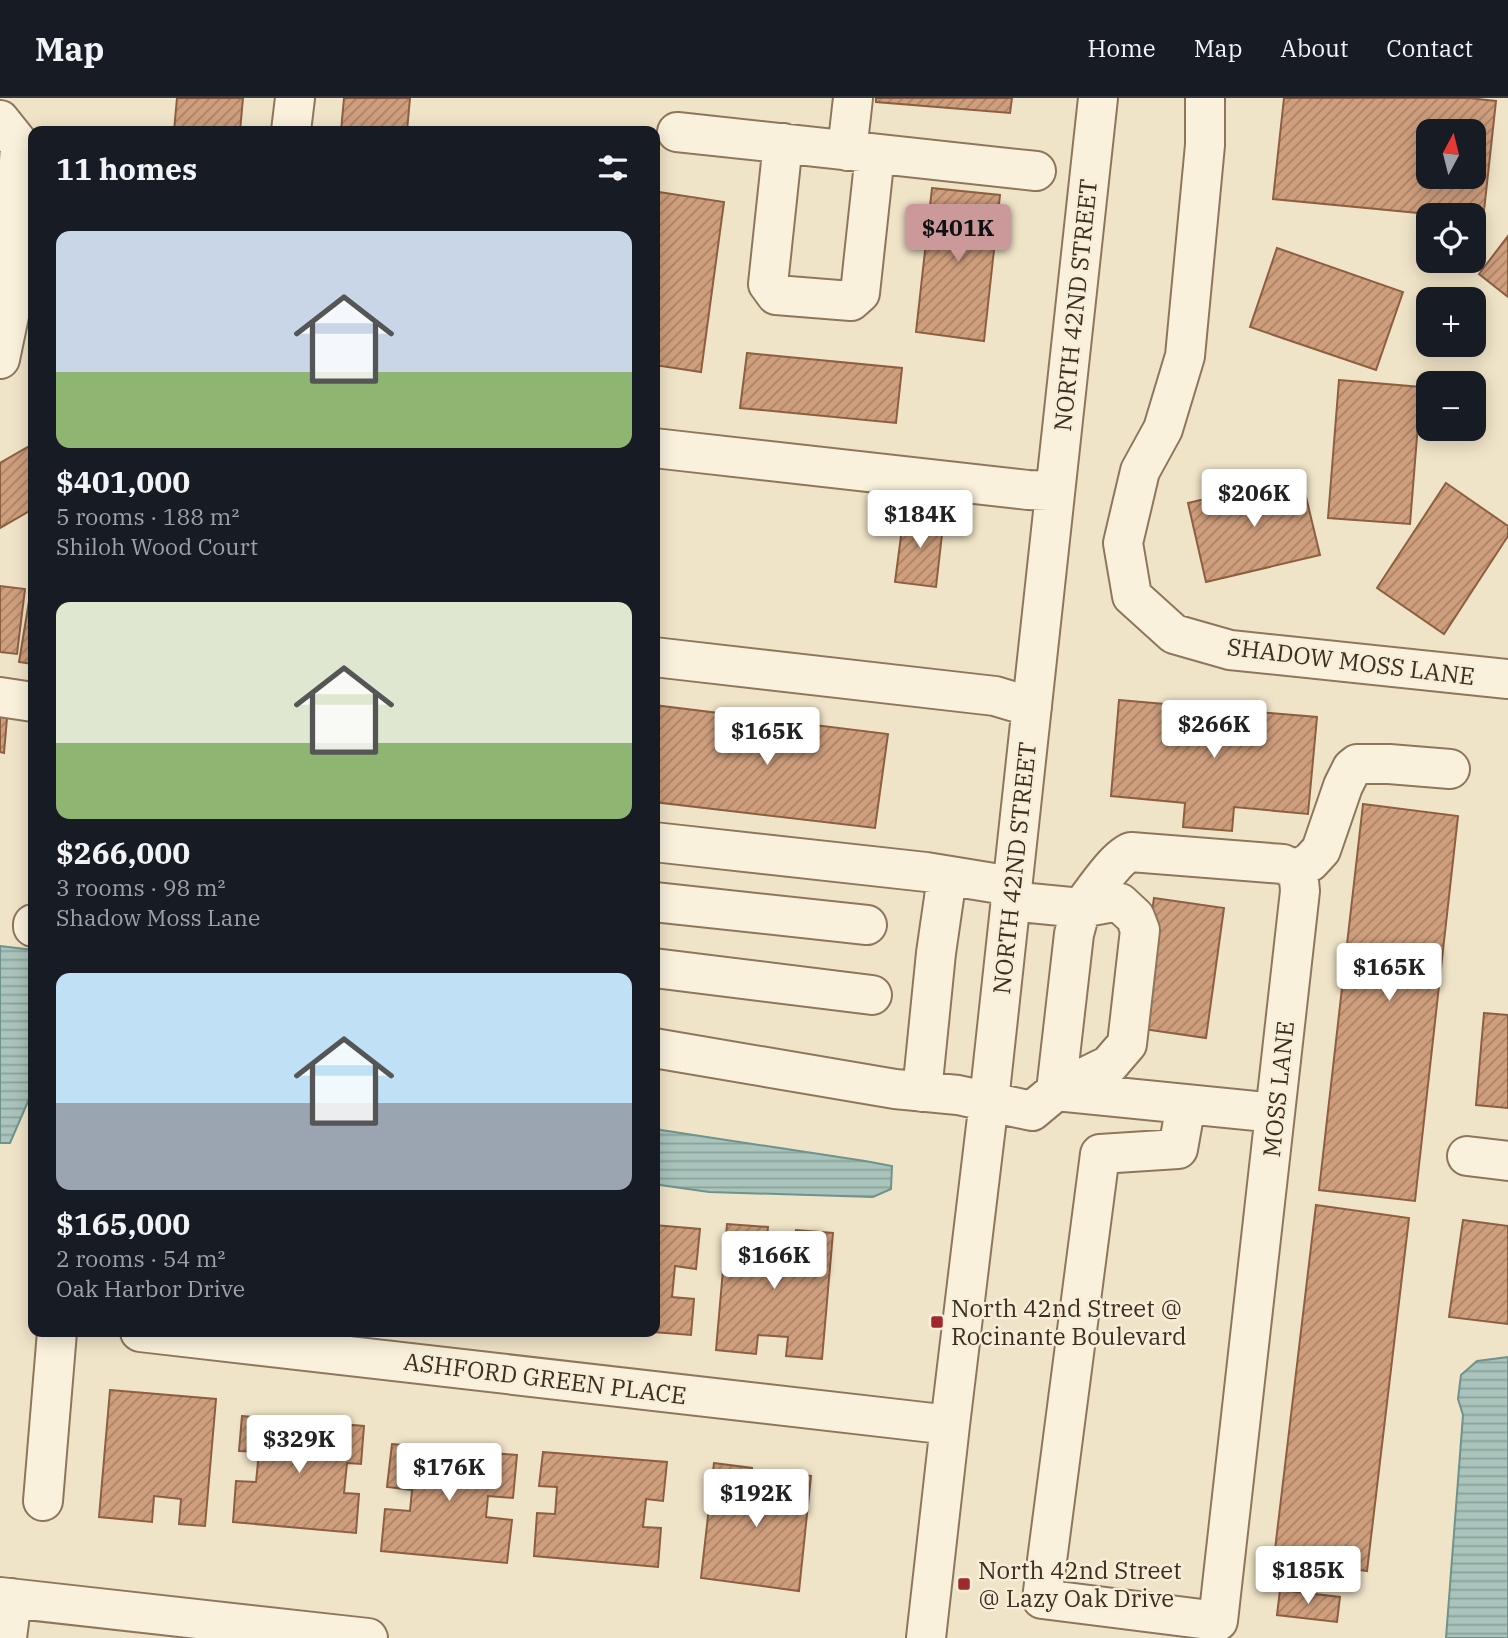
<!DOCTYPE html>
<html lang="en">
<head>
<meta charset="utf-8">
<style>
	body { margin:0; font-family:"IBM Plex Serif",serif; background:#20242c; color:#f1f3f6; height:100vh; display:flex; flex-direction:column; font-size:26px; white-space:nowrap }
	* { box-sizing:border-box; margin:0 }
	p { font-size:23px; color:#9ea1a6 }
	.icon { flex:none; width:38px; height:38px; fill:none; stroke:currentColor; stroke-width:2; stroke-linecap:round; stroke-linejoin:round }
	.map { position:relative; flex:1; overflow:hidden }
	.side { position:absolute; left:28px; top:28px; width:632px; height:1211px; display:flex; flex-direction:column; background:#171b24; border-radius:14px; box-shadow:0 4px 18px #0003 }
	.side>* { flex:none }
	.needle { width:46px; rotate:7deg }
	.buttons { position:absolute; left:1416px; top:21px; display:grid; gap:14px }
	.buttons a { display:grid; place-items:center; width:70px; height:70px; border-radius:14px; background:#171b24; box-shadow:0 4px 18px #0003; font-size:35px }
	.price { position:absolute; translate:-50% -60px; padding:0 16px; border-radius:7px; background:#fff; color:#222; font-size:23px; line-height:46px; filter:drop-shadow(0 2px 4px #0008) }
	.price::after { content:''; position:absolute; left:50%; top:42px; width:21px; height:16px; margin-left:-10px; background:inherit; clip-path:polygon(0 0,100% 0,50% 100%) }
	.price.active { background:#cc999b; color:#111 }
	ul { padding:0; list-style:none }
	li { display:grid; align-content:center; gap:14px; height:371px; padding:0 28px }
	li span { display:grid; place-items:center; height:217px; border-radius:14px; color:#555 }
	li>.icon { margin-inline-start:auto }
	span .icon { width:126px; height:126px; fill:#fffc; stroke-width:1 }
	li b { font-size:30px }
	h2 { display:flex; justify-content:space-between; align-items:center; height:84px; padding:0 28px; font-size:30px }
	header { display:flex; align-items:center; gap:42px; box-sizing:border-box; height:98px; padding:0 35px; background:#171b24; border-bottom:2px solid #363941 }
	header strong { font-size:33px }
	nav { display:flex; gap:38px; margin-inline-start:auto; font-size:24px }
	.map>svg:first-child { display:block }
	.water { fill:url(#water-rules); stroke:#6f938a; stroke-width:2 }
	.building { fill:url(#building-hatch); stroke:#8d5f41; stroke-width:2; fill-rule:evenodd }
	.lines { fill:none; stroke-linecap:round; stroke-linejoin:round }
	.minor-casing { stroke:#8d765c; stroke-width:42 }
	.minor { stroke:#faf1dc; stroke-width:38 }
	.poi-dot { fill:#9e2a2b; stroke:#f7eed8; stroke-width:2.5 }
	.labels { text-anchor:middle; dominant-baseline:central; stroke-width:5; stroke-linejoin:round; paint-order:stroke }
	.street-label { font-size:24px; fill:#3d2e20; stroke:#f7eed8 }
	.poi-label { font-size:24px; fill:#3d2e20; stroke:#f7eed8; text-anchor:start }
</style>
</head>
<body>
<header>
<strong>Map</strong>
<nav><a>Home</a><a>Map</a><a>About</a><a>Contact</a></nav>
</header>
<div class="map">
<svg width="1508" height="1540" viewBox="0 0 1508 1540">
	<defs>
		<pattern id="water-rules" width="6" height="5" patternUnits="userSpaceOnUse" patternTransform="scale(1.75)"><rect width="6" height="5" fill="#a9c4bc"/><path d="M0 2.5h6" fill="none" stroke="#8ba098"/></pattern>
		<pattern id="building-hatch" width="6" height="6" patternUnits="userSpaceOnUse" patternTransform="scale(1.75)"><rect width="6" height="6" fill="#cf9f7d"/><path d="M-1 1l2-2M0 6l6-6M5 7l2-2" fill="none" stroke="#a98266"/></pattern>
	</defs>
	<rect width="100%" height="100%" fill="#f0e4c8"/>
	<!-- water -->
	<path class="water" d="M0,848L33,852V992L10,1045H0Z
		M655,1030L661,1032L865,1063L892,1068L891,1091L873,1099L709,1094L660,1087L655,1084Z
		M1508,1259V1540H1446L1463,1317L1458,1301L1461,1277L1477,1263Z"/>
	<!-- building -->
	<path class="building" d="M177,0H243L240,33H174Z
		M344,0H410L407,33H341Z
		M876,0H1012L1010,15L876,4Z
		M1284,0H1469L1496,3L1483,122L1474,121V117H1439L1273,101ZM1428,33H1474V79H1428Z
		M932,90L1000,97L984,243L916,234Z
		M659,94L724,104L701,274L654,267V127Z
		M1508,138V199L1479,176Z
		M1277,150L1403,194L1376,272L1250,229Z
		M747,255L902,270L896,325L740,310Z
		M1339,282L1421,289L1410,426L1328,420Z
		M33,346V411L0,430V365Z
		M1301,378L1320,457L1206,484L1188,405Z
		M1446,385L1508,428V438L1444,536L1377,490Z
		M904,415L944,419L936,489L895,484Z
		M33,479V566L19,564Z
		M0,488L25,491L17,556L0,554Z
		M1119,602L1317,619L1308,716L1234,709L1232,733L1183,729L1185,705L1111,698Z
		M654,607L888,636L875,730L654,704Z
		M0,619L7,620L4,655L0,654Z
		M1363,706L1458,718L1415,1103L1319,1092Z
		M1154,800L1224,810L1206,940L1136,930Z
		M1484,915L1508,917V1010L1476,1007Z
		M1316,1107L1409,1120L1367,1473L1274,1460Z
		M1463,1122L1508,1128V1226L1449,1219Z
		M727,1126L768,1129L766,1149L794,1151L796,1132L833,1135L822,1261L786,1258L788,1239L758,1237L756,1256L716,1252Z
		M654,1127L700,1131L696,1171L675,1168L672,1199L694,1201L691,1237L653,1234Z
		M110,1292L216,1301L205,1428L179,1426L181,1401L154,1398L152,1424L99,1419Z
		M242,1318L364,1328L361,1366L347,1365L344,1395L359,1396L356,1435L233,1424L236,1383L256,1384L259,1354L239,1353Z
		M392,1346L517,1357L513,1400L488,1398L486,1419L512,1422L507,1465L381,1453L385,1411L410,1413L412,1392L387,1389Z
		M543,1354L667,1364L663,1403L646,1401L643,1429L661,1430L658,1469L534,1458L537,1415L555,1416L557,1389L539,1388Z
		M714,1365L752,1370V1385L781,1389L782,1375L811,1378L799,1493L701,1480Z
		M1280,1492L1340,1499L1337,1524L1277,1517Z"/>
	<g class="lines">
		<defs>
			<path id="minor" d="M1205,0V47L1185,258L1163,331L1140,373L1123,445L1132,498L1174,536L1230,552L1508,581
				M0,22L20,47L10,213L0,261
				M291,33L295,0
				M677,34L1036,73
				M783,45L768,186L776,197L851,203L860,195L875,56
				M847,53L853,0
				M654,350L1028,392L1055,393
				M654,559L995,598L1032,609
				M0,599L33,604
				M654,744L926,774L1012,788
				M1295,772L1310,764L1321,752L1343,688L1352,670L1357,666H1389L1450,671
				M1010,803L1081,810C1092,796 1116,759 1131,754L1283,766C1298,773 1299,777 1300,793L1218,1523L1042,1501L1100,1056L1178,1051L1186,1006
				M654,804L867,827
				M33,829V826
				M654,870L872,897
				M654,950L895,991L958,997L1032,1013L1056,993L1109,967L1127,946L1140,832L1135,819L1120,805H1108L1081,810L1074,836L1056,993
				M1056,993L1275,1015
				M922,994L936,855L947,779
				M1467,1058L1508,1063
				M140,1234L950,1327
				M43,1403L57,1234
				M0,1499L368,1540
				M7,1540L12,1500
				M926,1540L950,1327L989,1003L1098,0"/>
		</defs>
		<!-- minor casing -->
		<use href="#minor" class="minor-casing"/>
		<!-- minor -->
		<use href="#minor" class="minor"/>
	</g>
	<!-- markers -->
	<g class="poi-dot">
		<rect x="930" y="1217" width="14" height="14" rx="3.5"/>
		<rect x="957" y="1479" width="14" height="14" rx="3.5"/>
	</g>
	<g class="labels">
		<!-- street labels -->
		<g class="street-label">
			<text transform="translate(1075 207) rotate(-84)">NORTH 42ND STREET</text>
			<text transform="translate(1351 563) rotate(7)">SHADOW MOSS LANE</text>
			<text transform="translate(1014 770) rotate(-84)">NORTH 42ND STREET</text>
			<text transform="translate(1278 991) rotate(-84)">MOSS LANE</text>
			<text transform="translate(545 1280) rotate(7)">ASHFORD GREEN PLACE</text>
		</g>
		<!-- poi labels -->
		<g class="poi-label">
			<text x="951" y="1210">North 42nd Street @<tspan x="951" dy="28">Rocinante Boulevard</tspan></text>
			<text x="978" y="1472">North 42nd Street<tspan x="978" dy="28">@ Lazy Oak Drive</tspan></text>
		</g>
	</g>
</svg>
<div class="buttons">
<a><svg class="needle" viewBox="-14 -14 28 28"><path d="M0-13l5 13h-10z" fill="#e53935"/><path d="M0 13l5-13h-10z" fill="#9ea1a6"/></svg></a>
<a><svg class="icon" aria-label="locate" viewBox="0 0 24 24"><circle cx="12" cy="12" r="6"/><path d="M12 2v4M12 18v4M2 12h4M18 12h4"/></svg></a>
<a>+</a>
<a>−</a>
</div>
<b class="price active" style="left:958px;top:166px">$401K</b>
<b class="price" style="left:1254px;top:431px">$206K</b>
<b class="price" style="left:920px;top:452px">$184K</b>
<b class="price" style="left:1214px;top:662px">$266K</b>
<b class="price" style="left:767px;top:669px">$165K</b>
<b class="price" style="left:1389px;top:905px">$165K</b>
<b class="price" style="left:774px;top:1193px">$166K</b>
<b class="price" style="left:299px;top:1377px">$329K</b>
<b class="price" style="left:449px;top:1405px">$176K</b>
<b class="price" style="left:756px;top:1431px">$192K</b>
<b class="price" style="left:1308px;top:1508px">$185K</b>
<section class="side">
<h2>11 homes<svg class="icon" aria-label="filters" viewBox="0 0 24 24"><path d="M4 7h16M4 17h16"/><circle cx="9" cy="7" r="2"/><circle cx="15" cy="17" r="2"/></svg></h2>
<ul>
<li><span style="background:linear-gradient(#c9d6e8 65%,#8fb573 0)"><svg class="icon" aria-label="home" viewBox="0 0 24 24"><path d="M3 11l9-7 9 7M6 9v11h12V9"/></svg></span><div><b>$401,000</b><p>5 rooms · 188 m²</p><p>Shiloh Wood Court</p></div></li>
<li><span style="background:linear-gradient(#dfe7d0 65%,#8fb573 0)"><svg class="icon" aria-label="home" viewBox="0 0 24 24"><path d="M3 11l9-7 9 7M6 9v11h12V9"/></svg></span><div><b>$266,000</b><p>3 rooms · 98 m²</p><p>Shadow Moss Lane</p></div></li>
<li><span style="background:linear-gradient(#bfe0f5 60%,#9aa5b1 0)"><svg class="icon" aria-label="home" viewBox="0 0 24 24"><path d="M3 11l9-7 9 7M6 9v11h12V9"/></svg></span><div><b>$165,000</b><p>2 rooms · 54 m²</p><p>Oak Harbor Drive</p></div></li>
</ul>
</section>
</div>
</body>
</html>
